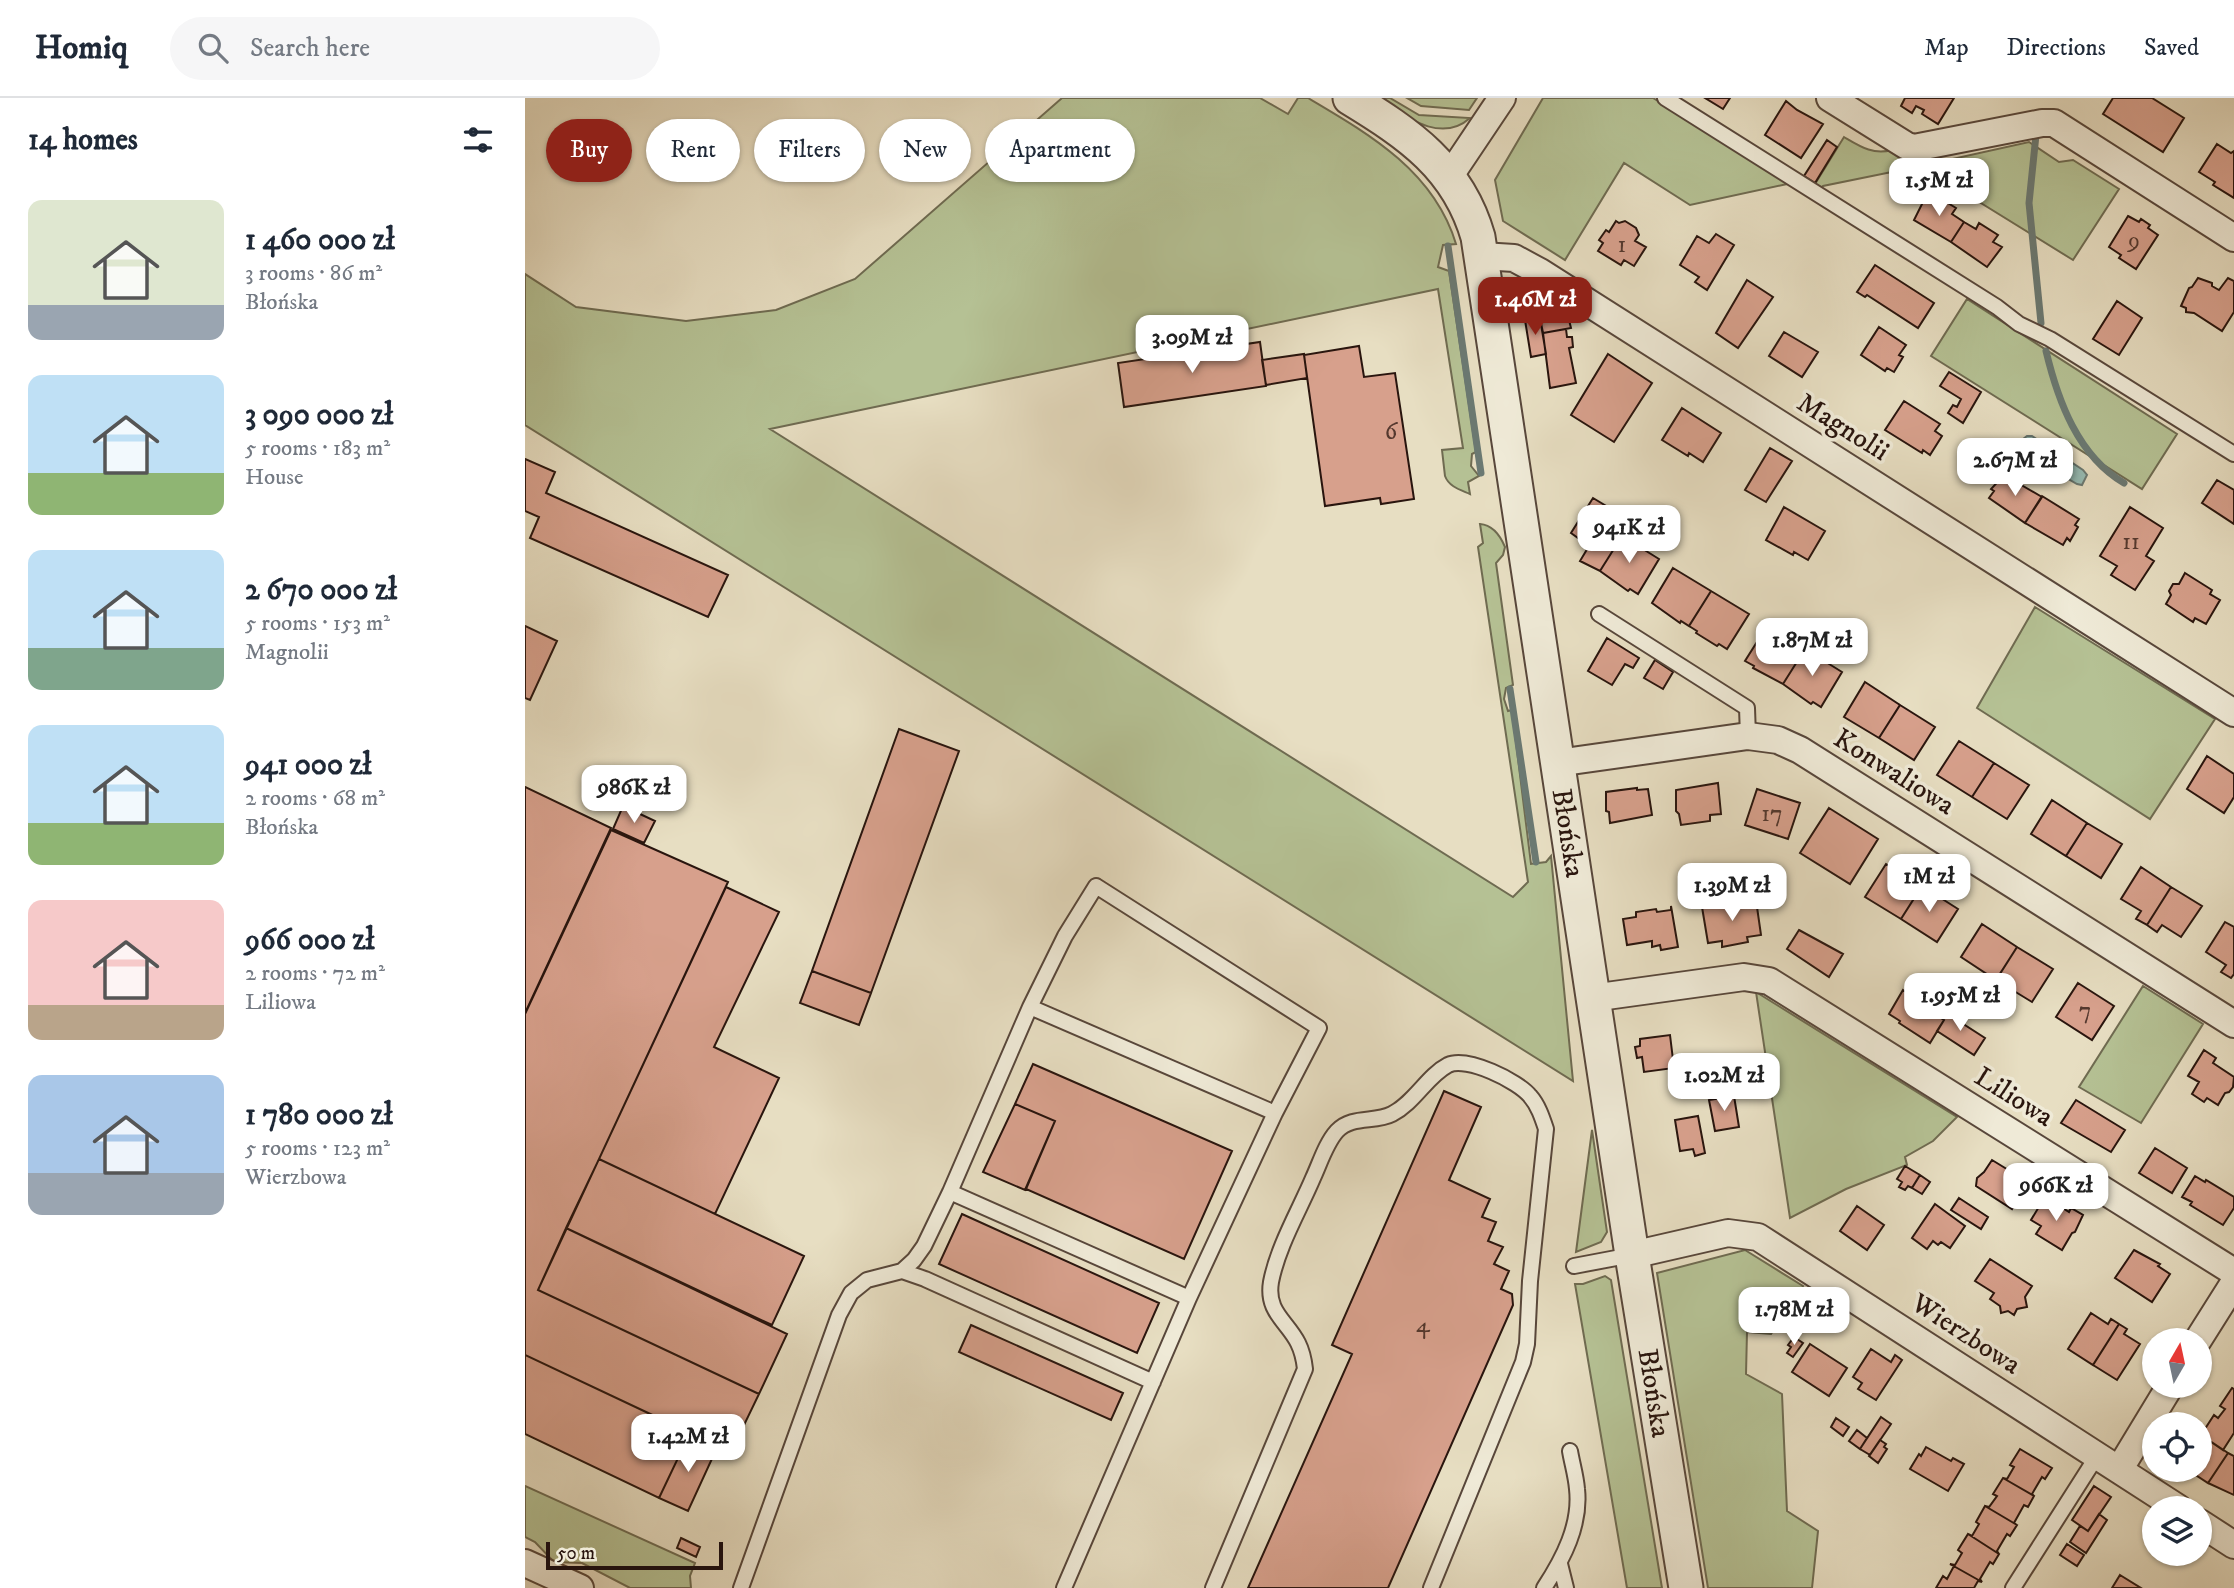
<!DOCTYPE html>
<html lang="en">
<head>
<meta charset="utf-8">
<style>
	body { margin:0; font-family:"IM FELL DW Pica",serif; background:#f6f6f7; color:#1f2937; height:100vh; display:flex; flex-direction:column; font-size:26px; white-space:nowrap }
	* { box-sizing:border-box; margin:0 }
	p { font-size:23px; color:#747a83 }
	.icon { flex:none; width:38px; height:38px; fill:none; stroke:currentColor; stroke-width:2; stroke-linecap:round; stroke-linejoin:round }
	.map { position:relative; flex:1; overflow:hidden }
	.drawer { display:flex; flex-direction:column; background:#fff; width:525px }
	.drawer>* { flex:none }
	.hud { position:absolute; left:21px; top:21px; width:665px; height:63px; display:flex; gap:14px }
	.needle { width:46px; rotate:9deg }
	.tools { position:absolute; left:1617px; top:1230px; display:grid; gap:14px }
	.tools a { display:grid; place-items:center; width:70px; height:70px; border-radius:50%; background:#fff; box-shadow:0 2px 5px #0004; font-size:35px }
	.scale { position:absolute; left:21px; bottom:18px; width:177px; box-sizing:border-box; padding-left:7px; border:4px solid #29150e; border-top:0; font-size:19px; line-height:24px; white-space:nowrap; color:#29150e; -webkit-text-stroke:5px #efead7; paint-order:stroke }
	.price { position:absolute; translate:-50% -60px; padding:0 16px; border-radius:14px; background:#fff; color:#222; font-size:23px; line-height:46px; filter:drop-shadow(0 2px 4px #0008) }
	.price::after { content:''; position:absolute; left:50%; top:42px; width:21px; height:16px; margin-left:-10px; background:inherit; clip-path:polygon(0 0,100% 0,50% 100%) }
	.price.selected { background:#8f2418; color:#fff }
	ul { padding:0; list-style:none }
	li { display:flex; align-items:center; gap:21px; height:175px; padding:0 28px }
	li span { display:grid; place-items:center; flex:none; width:196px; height:140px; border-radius:14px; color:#555 }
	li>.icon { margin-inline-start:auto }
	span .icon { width:84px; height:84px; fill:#fffc; stroke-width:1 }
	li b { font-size:30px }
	h2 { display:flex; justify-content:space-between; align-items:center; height:84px; padding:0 28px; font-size:30px }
	.pill { padding:0 24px; border-radius:32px; background:#fff; box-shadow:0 2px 5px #0004; font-size:24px; line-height:63px }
	.pill.selected { background:#8f2418; color:#fff }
	header { display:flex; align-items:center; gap:42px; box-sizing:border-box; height:98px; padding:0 35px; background:#fff; border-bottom:2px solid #e0e1e3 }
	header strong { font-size:33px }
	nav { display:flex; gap:38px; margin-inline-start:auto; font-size:24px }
	.search { width:490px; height:63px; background:#f6f6f7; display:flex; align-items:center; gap:18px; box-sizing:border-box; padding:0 24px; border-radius:38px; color:#747a83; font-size:26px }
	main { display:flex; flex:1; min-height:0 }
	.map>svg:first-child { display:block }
	.green { fill:#b5c194; stroke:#6f6b51; stroke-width:2 }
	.water { fill:#97bcb4; stroke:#6b7972; stroke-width:2 }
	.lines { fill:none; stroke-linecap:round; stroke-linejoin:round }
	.stream { stroke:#6b7972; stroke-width:7 }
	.building { fill:#d7a08c; stroke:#29150e; stroke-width:2 }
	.service-casing { stroke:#58473b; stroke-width:18 }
	.minor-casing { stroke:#58473b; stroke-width:30 }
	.tertiary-casing { stroke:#58473b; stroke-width:37 }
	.service { stroke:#efead7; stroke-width:14 }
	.minor { stroke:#efead7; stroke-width:26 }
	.tertiary { stroke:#efead7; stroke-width:33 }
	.labels { text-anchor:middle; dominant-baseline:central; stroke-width:7; stroke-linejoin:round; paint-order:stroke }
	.number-label { font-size:24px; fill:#54382e }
	.street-label { font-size:28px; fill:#29150e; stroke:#efead7 }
</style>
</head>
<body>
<header>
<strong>Homiq</strong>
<div class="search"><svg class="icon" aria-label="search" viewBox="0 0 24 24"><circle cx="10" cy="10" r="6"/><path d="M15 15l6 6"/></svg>Search here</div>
<nav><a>Map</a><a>Directions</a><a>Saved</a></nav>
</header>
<main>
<section class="drawer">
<h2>14 homes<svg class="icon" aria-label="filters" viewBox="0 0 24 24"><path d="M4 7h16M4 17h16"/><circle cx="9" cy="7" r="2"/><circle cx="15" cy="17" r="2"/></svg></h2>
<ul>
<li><span style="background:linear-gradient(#dfe7d0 75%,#9aa5b1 0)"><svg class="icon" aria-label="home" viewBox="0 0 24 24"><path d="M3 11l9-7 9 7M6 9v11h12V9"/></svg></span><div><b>1 460 000 zł</b><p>3 rooms · 86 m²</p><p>Błońska</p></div></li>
<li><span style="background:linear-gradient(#bfe0f5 70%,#8fb573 0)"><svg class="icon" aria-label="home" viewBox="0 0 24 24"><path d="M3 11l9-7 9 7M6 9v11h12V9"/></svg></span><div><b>3 090 000 zł</b><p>5 rooms · 183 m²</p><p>House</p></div></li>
<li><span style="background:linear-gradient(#bfe0f5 70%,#7fa58c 0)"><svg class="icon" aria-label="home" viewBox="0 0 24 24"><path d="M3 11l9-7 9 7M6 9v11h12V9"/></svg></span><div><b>2 670 000 zł</b><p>5 rooms · 153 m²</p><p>Magnolii</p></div></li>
<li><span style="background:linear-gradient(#bfe0f5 70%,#8fb573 0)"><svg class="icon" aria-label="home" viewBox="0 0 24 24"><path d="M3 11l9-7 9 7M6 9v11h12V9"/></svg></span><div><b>941 000 zł</b><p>2 rooms · 68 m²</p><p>Błońska</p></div></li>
<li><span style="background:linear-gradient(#f6c9c9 75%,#b9a48a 0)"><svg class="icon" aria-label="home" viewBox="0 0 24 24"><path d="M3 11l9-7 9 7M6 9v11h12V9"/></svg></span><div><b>966 000 zł</b><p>2 rooms · 72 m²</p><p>Liliowa</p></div></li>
<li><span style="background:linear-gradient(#a9c7e8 70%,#9aa5b1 0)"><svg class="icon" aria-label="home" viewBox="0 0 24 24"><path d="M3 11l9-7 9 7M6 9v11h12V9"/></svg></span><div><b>1 780 000 zł</b><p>5 rooms · 123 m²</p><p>Wierzbowa</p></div></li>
</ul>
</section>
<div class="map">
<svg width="1709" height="1490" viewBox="0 0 1709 1490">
	<rect width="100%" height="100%" fill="#e7dec2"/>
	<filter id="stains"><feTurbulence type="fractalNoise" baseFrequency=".00286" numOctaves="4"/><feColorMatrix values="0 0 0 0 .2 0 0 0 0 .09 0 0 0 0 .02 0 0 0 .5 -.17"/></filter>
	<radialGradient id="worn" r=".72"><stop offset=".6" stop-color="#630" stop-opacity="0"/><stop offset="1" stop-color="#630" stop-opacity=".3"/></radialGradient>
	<!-- green -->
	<path class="green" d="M537,0H735L763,16L773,0H783C844,36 909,73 931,146L918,147L913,169L924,173L951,354L947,356L946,368L954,378L943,384L945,396C936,392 924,389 920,378L917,352L938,350L913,191L245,331L988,799L1003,784L953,449L958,445L955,426C968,427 975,437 980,449L978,457L971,465L988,587L981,590L979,601L983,613L987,612L1006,766L1021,764L1026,758L1048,983L0,327V176L51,209L161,223L251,212L330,181Z
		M850,0H865L894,17L945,20C915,47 877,16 850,0Z
		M882,0H952L944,12L896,8Z
		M1018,0H1128L1267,85L1165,107L1099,65L1040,162L978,123L970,82Z
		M1319,39C1336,49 1348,57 1367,52L1396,68L1504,44L1534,64L1548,62L1594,91L1548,162L1396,68L1298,88L1296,90L1290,86Z
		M1442,201L1652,336L1617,391L1406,258Z
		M1510,509L1690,621L1625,721L1452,610Z
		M1618,888L1678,926L1616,1025L1554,989Z
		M1231,894L1432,1019L1408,1043L1380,1059L1382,1067L1321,1091L1265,1120Z
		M1067,1032L1082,1134L1076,1144L1051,1154Z
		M1220,1152L1278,1188L1246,1236L1222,1234L1221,1276L1257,1296L1262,1413L1293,1433L1287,1490H1183L1132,1175Z
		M1080,1178L1086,1182L1137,1490H1102L1050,1186H1058Z
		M0,1388L170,1465L165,1478L166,1490H105L57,1465L29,1464L10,1444L0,1439Z"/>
	<!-- water -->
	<path class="water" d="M1502,338H1507L1558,372L1562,377L1557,387L1552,386L1502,357L1496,352L1498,341Z"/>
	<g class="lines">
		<!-- stream -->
		<path class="stream" d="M1511,37L1504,105L1516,225
			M923,148L956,375
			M1521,253C1533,303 1553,358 1599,385
			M985,591L1011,764"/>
	</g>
	<!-- building -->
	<path class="building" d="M1180,0H1205L1198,11Z
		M1380,0H1429L1413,26L1397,16L1399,12L1391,8L1387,15L1376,8Z
		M1588,0H1627L1659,20L1638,54L1578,16Z
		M1261,3L1272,12L1298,26L1276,60L1240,37Z
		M1302,42L1312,49L1290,85L1279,78Z
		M1692,46L1706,55L1709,53V100L1688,87L1690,84L1674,74Z
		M1413,99L1431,110L1427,116L1439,124L1426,144L1389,122L1400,100L1408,105Z
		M1603,118L1614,124L1616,121L1625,127L1623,130L1633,137L1611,171L1594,160L1596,157L1584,149Z
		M1091,123L1094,125L1100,123L1111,130L1114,137L1110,143L1121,149L1109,168L1099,162L1096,167L1073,153L1078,145L1074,142L1081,132L1084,134Z
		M1439,124L1451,131L1454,125L1473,137L1468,144L1477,149L1462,169L1426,144Z
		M1191,136L1209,147L1182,192L1170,184L1174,179L1155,167L1172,138L1184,145Z
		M1350,167L1409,205L1393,230L1342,197L1340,199L1332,194Z
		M1673,180L1687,185V188L1694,192L1703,180L1709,183V214L1697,233L1669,215L1661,214V210L1656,208L1664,190L1667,189Z
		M1222,182L1248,199L1213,250L1191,235Z
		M1006,195L1043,218L1046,230L1018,235L1015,220L1000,222Z
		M1592,203L1617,220L1594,257L1568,241Z
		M1015,220L1021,256L1006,259L1000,222Z
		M1354,229L1381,247L1374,257L1378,259L1369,274L1362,270L1360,273L1336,257Z
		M1041,231L1042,239H1047L1048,249L1044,250L1051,285L1025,290L1018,235Z
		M1259,234L1293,254L1277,279L1244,258Z
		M735,244L741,288L599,309L593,265Z
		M834,248L839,279L870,275L889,401L856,406L855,400L800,408L779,257Z
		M779,256L782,280L741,287L737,262Z
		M1083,256L1127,285L1089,344L1046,317Z
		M1424,274L1456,294L1438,325L1423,315L1428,307L1432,309L1436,301L1415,288Z
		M1379,303L1415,326L1410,333L1417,338L1405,357L1398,352L1397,355L1360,332Z
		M1157,310L1196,335L1178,364L1164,355L1163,358L1137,342Z
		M1245,350L1267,363L1241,404L1220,392Z
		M0,361L30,374L21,395L203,477L183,519L5,440L14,419L0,413Z
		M1479,377L1517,399L1500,425L1464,400L1469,393L1466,391Z
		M1692,382L1709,392V426L1677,405Z
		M1517,398L1554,421L1550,427L1553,429L1545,443L1542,440L1538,447L1500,425Z
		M1068,400L1088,412L1079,427L1097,438L1075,473L1055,463L1064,448L1046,435Z
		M1259,409L1300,433L1283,462L1269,454L1268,457L1241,442Z
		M1605,409L1638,430L1621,458L1629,463L1610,492L1586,477L1592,468L1575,458Z
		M1097,438L1134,461L1113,496L1105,491L1103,493L1075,473Z
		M1148,470L1186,493L1164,528L1156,523L1155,525L1127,505Z
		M1660,475L1687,492L1685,496L1695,502L1681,526L1670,520L1668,524L1641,506L1646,497L1644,493L1648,486H1654Z
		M1186,493L1224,516L1202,551L1194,546L1192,548L1171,535L1172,533L1164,528Z
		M0,528L32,543L5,602L0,600Z
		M1242,528L1280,551L1258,586L1228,570L1229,568L1220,563Z
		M1082,540L1114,560L1108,570L1100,566L1087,587L1063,573Z
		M1280,551L1317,574L1296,609L1288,604L1286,606L1258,586Z
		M1130,562L1148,574L1138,591L1119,580Z
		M1340,584L1375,607L1354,640L1319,619Z
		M1375,607L1410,629L1389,662L1354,640Z
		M374,631L434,653L346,895L287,873Z
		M1434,643L1469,665L1447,699L1412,677Z
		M1682,658L1709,676V699L1699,715L1662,691Z
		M1469,665L1504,687L1482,721L1447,699Z
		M1193,685L1196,716L1185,717V723L1156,727L1154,716L1151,713V692Z
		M0,689L86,730L0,915Z
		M1112,690V692L1123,691L1127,717L1085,725L1084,714L1081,713V694Z
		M1232,691L1275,705L1263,741L1220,727Z
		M1527,702L1562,725L1541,758L1506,736Z
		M98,708L130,723L119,745L88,731Z
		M1304,710L1353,741L1325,786L1275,755Z
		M1562,725L1597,746L1576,780L1541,758Z
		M86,732L203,784L13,1192L234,1296L206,1354L0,1257V916Z
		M1361,766L1397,788L1376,821L1340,799Z
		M1616,769L1646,789L1622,827L1611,821L1616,813L1596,801Z
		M1397,788L1433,811L1412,844L1376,821Z
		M201,789L254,814L189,949L254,980L190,1116L74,1061Z
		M1646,789L1677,808L1656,839L1637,827L1632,834L1622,827Z
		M1231,802L1236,837L1222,839L1223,844L1197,849V843L1183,845L1177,809Z
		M1146,808L1153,849L1136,852L1135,847L1127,849V843L1102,847L1098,821L1111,819V814L1131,811L1132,814L1146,812Z
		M1700,824L1709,829V876L1706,880L1696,874L1701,867L1681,854Z
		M1457,826L1492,849L1471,882L1436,859Z
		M1274,832L1318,856L1304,879L1262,851Z
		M1492,849L1528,871L1507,904L1471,882Z
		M287,873L346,895L334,927L275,905Z
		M1553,885L1589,908L1567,942L1531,919Z
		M1378,892L1391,900L1389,902L1419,922L1405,945L1374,925L1375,923L1364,916Z
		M1415,911L1460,940L1449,957L1412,933L1419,922L1411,917Z
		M1145,937L1149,970L1119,974L1117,959L1112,960L1110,949L1115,948V941Z
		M1679,952L1691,960L1688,965L1709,979L1708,989L1704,994L1700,995L1693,1007L1682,1000L1679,1004L1667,996L1674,984L1663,978Z
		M508,966L707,1053L659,1161L501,1091L530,1023L490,1006Z
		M1220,977L1221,986L1166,993L1165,982Z
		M919,993L956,1009L924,1082L965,1101L957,1119L971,1124L963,1143L978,1149L969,1166L984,1173L976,1191L987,1196L988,1207L863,1490H723L827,1256L807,1247Z
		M1209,998L1214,1029L1190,1033L1184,1002Z
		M1551,1002L1600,1032L1586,1054L1536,1025Z
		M490,1006L530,1023L500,1092L458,1074Z
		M1173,1018L1180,1055L1170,1058L1168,1051L1155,1053L1150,1022Z
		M1630,1050L1662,1070L1647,1095L1614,1075Z
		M74,1061L279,1158L247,1227L41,1130Z
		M1467,1062L1503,1084L1487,1111L1451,1088L1452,1080L1459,1074Z
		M1380,1068L1395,1077L1387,1090L1383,1088L1380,1092L1374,1089L1377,1084L1372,1081Z
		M1395,1077L1405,1084L1397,1096L1387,1090Z
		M1670,1078L1680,1084L1681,1082L1709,1099V1110L1698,1127L1665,1107L1667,1104L1657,1099Z
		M1434,1100L1463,1119L1456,1131L1426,1112Z
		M1518,1102L1528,1108L1530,1105L1544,1114L1546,1110L1558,1117L1550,1134L1547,1135L1537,1152L1511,1136L1516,1128L1506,1122Z
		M1410,1106L1440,1128L1425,1150L1416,1144L1413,1147L1408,1143L1402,1151L1387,1140Z
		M1332,1108L1359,1127L1342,1152L1315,1133Z
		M437,1116L634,1205L612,1255L414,1166Z
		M41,1130L262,1236L234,1296L13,1192Z
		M1609,1152L1635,1166L1633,1168L1645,1176L1627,1204L1590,1180Z
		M1465,1161L1507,1188L1500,1199L1502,1209L1492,1211L1489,1217L1483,1213L1476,1215L1475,1208L1465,1201L1469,1195L1450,1183Z
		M1282,1197L1300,1209L1287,1230L1266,1215L1274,1203L1277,1204Z
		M1566,1215L1583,1226L1586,1221L1594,1226L1568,1267L1543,1251Z
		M1594,1226L1602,1231L1599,1236L1615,1246L1592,1282L1568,1267Z
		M446,1227L598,1295L586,1322L434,1254Z
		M1269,1239L1278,1245L1268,1259L1262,1255L1266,1249L1263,1247Z
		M1285,1246L1322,1270L1304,1298L1267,1274Z
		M1346,1251L1366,1264L1370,1257L1377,1262L1351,1302L1333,1291L1337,1285L1328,1279Z
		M0,1257L193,1348L191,1352L163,1339L134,1400L0,1336Z
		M1707,1290L1709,1291V1335L1698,1352L1676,1337L1689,1317L1693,1320L1700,1311L1695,1308Z
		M1356,1319L1366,1326L1345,1357L1335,1351Z
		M1311,1320L1324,1329L1318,1338L1306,1329Z
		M1332,1332L1342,1340L1335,1351L1324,1343Z
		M1676,1337L1703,1355L1683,1385L1663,1372H1675Z
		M163,1339L191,1352L163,1413L134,1400Z
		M1355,1342L1361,1346L1359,1349L1362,1351L1353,1365L1344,1358Z
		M1401,1349L1426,1363L1428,1360L1439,1366L1423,1393L1385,1371L1394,1356L1396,1358Z
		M1495,1351L1527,1370L1520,1381L1517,1379L1507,1396L1509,1398L1478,1380L1482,1381L1489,1369L1485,1367Z
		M1703,1355L1709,1358V1397L1683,1385Z
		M1478,1380L1509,1398L1503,1409L1499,1407L1489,1425L1492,1427L1460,1408L1464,1409L1472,1398L1468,1396Z
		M1569,1388L1586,1399L1563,1433L1547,1422Z
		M1460,1408L1492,1427L1485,1438L1482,1436L1472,1453L1474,1456L1443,1436L1447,1438L1454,1426L1451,1424Z
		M1574,1416L1582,1422L1561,1455L1545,1444L1555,1428L1563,1433Z
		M1443,1436L1474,1456L1468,1466L1465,1464L1455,1481L1457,1484L1425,1466L1430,1467L1437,1455L1433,1452Z
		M156,1440L175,1449L171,1459L152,1450Z
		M1542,1446L1559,1457L1552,1468L1535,1457Z
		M1425,1466L1457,1484L1453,1483L1449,1490H1411L1418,1478L1422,1481L1429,1468Z
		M1595,1477L1616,1490H1587Z"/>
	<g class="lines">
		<defs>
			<path id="service" d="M1140,0L1472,209L1494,226L1525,241L1709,356
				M1074,516L1222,610L1223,638
				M505,909L750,1015L664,1200L539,1490
				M425,1094L664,1200
				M1049,1168L1107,1157
				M377,1173L400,1181L628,1284
				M1035,1466L1041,1490
				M216,1490L314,1217L326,1195L342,1182L377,1173L389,1162L399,1148L425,1094L505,909L540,838L571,788L794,930L750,1015
				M688,1490L780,1271C779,1262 777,1253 773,1245C762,1223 741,1214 746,1184C753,1148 774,1113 788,1080C795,1065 801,1045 812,1033C827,1017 850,1025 867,1016C890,1004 902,978 923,967C942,958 993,983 1005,998C1013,1007 1017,1019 1021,1031L1005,1183L1002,1246L998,1264L906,1490
				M1019,1490C1038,1461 1056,1427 1052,1391C1051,1378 1047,1365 1045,1353
				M1488,1490L1572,1358"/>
			<path id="minor" d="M1305,0L1382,48L1389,50L1517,25H1529L1709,140
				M924,79L977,0
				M957,158L989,160L1015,174L1709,615
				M1032,665L1223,638L1253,642L1275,652L1709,926
				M1067,900L1219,879L1244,883L1709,1174
				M1107,1157L1203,1135L1233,1139L1653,1410
				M1673,1242L1709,1185
				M1594,1372L1645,1288
				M1675,1425L1709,1447
				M0,1465L55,1490"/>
			<path id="tertiary" d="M825,0C884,36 933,69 953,139L1107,1157L1161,1490"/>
		</defs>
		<!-- service casing -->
		<use href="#service" class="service-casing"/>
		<!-- minor casing -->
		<use href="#minor" class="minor-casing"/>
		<!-- tertiary casing -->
		<use href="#tertiary" class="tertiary-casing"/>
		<!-- service -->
		<use href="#service" class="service"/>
		<!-- minor -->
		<use href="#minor" class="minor"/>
		<!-- tertiary -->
		<use href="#tertiary" class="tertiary"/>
	</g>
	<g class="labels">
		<!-- number labels -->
		<g class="number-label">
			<text x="1609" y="143">9</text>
			<text x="1097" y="147">1</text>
			<text x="866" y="334">6</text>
			<text x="1606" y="444">11</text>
			<text x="1247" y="716">17</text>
			<text x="1560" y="913">7</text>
			<text x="898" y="1227">4</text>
		</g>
		<!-- street labels -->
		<g class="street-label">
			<text transform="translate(1318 329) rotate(32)">Magnolii</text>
			<text transform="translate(1369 674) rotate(32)">Konwaliowa</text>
			<text transform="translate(1043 735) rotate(81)">Błońska</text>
			<text transform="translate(1489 999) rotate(32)">Liliowa</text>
			<text transform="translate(1441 1236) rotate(33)">Wierzbowa</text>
			<text transform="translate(1129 1295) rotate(81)">Błońska</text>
		</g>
	</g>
	<rect width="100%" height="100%" filter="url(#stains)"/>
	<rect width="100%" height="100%" fill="url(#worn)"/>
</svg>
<div class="tools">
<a><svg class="needle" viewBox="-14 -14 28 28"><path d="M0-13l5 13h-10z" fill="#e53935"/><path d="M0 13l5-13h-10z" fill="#747a83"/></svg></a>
<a><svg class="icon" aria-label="locate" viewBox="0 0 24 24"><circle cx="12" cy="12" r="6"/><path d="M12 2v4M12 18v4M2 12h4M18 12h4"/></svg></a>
<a><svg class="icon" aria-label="layers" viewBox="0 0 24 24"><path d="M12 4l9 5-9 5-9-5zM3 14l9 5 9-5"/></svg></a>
</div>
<div class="scale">50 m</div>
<b class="price" style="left:1414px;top:120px">1.5M zł</b>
<b class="price selected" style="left:1010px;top:239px">1.46M zł</b>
<b class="price" style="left:667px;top:277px">3.09M zł</b>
<b class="price" style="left:1490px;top:400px">2.67M zł</b>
<b class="price" style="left:1104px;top:467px">941K zł</b>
<b class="price" style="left:1287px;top:580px">1.87M zł</b>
<b class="price" style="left:109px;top:727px">986K zł</b>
<b class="price" style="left:1404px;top:816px">1M zł</b>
<b class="price" style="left:1207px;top:825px">1.39M zł</b>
<b class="price" style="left:1435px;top:935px">1.95M zł</b>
<b class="price" style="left:1199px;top:1015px">1.02M zł</b>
<b class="price" style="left:1531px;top:1125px">966K zł</b>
<b class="price" style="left:1269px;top:1249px">1.78M zł</b>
<b class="price" style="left:163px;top:1376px">1.42M zł</b>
<div class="hud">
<a class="pill selected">Buy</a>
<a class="pill">Rent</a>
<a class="pill">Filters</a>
<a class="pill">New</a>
<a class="pill">Apartment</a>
</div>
</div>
</main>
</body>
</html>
